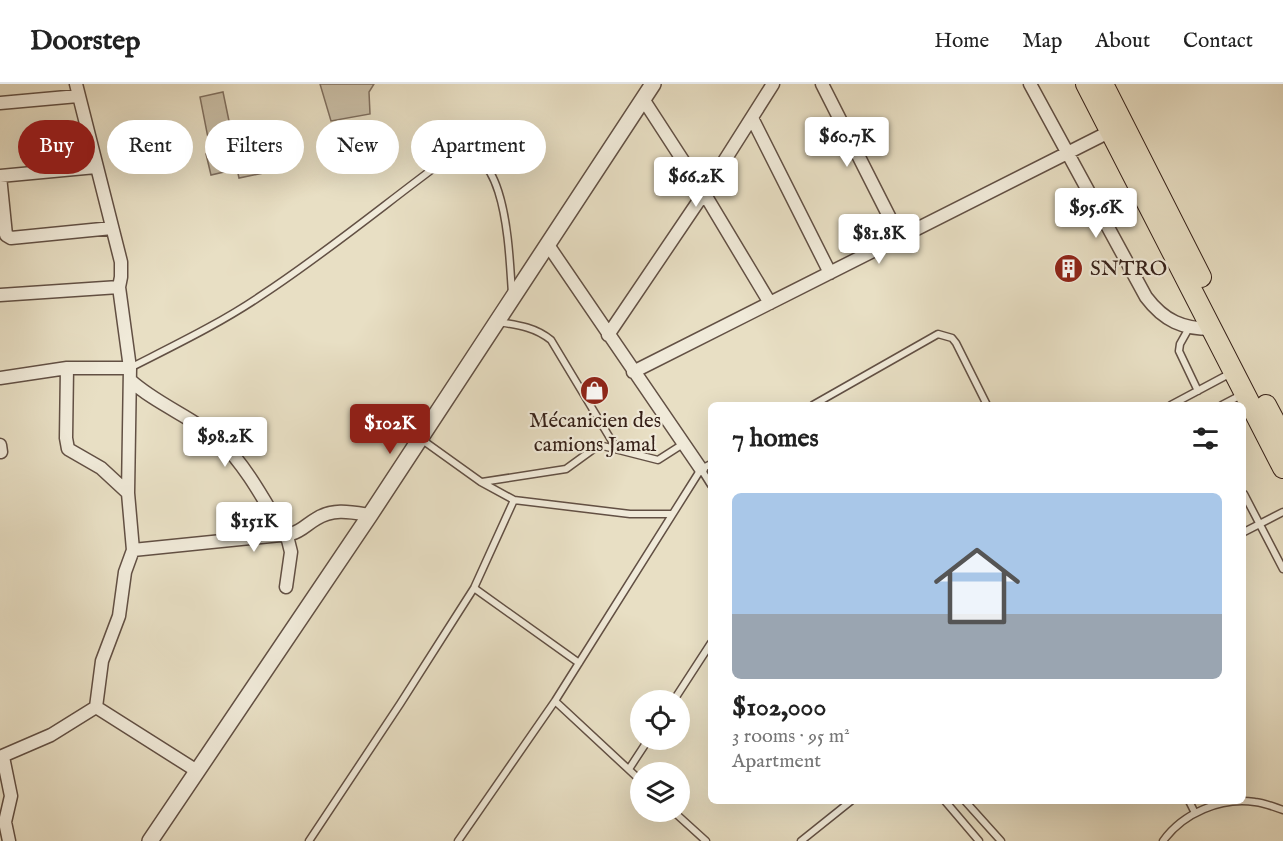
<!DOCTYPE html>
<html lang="en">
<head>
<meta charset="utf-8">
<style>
	body { margin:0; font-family:"IM FELL English",serif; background:#f6f6f6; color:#222; height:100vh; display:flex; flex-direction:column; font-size:22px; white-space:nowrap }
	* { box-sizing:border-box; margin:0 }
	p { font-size:20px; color:#767676 }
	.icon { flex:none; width:33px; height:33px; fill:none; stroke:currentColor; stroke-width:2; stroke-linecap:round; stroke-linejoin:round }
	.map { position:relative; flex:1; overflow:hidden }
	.panel { position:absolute; left:708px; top:318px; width:538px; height:402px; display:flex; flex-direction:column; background:#fff; border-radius:9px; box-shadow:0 6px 24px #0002 }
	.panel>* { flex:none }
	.top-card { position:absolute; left:18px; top:36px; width:570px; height:54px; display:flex; gap:12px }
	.fabs { position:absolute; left:630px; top:606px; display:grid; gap:12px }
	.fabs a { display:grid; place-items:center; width:60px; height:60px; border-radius:50%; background:#fff; box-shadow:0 6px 24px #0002; font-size:30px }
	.price { position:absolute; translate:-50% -51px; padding:0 14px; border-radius:6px; background:#fff; color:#222; font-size:20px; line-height:39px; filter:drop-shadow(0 2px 3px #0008) }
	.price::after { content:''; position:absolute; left:50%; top:36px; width:18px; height:14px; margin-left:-9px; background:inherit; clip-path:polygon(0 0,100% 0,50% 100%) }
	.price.on { background:#8f2418; color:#fff }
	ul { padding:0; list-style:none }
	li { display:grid; align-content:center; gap:12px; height:318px; padding:0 24px }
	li+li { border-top:2px solid #e0e0e0 }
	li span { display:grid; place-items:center; height:186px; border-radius:9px; color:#555 }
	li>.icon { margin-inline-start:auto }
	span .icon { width:108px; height:108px; fill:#fffc; stroke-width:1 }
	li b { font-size:26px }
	h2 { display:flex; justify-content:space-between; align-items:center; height:72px; padding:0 24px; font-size:26px }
	.pill { padding:0 21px; border-radius:27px; background:#fff; box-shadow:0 6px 24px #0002; font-size:21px; line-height:54px }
	.pill.on { background:#8f2418; color:#fff }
	header { display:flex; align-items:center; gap:36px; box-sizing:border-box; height:84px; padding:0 30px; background:#fff; border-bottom:2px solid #e0e0e0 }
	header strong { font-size:28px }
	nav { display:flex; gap:33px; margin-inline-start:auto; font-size:21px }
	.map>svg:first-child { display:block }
	.green { fill:#cabfa7; stroke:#807060; stroke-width:1.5 }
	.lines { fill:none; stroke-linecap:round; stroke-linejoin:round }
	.service-casing { stroke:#625044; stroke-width:9 }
	.minor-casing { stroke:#625044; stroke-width:15 }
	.tertiary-casing { stroke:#625044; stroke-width:18 }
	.trunk-casing { stroke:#362119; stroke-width:22 }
	.service { stroke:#f0ead9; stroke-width:6 }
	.minor { stroke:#f0ead9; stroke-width:12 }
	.tertiary { stroke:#f0ead9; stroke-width:15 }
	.trunk { stroke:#e8dfc4; stroke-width:20 }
	.labels { text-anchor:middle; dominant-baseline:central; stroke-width:4.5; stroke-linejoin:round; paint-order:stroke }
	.poi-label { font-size:21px; fill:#362119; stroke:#f0ead9; text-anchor:start }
</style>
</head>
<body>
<header>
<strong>Doorstep</strong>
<nav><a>Home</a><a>Map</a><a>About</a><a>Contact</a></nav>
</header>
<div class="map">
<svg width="1283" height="757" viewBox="0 0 1283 757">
	<rect width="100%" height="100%" fill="#e8dfc4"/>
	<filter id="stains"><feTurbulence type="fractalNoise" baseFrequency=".00333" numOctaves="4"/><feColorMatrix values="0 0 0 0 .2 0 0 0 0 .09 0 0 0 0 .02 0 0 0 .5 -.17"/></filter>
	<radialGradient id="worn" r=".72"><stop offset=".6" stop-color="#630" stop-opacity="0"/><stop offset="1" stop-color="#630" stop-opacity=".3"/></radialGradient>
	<!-- green -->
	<path class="green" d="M320,0H374L369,8L370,30L331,37Z
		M223,8L235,66L258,61L264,89L239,94L237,85L211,91L206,70L217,67L215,58L209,59L200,13Z"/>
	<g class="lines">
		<defs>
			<path id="service" d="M498,238C518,241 535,243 551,256L616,364
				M1189,244L1180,260L1179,267L1198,307
				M130,284C175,261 221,239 262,211C326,169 385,120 446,75C508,44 509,174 512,209
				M813,321L938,250L952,254L956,259L987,321
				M1171,321L1231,289
				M1222,321L1243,310
				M421,355L481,398L514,416L630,430H672
				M701,385L711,401
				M482,398L566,385L599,361L658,376L683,360
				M1244,410L1283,485
				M1244,448L1283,428
				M474,504L579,579
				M674,616L711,559
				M555,617L640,696
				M629,685L648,656
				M945,717L979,757
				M965,717L1001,757
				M1189,717L1195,729
				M674,728L706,757
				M309,757L400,620L474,504L514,416
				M458,757L555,617L701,385L711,380
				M801,757L851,717
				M1163,757C1183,729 1221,713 1255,718C1265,719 1274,723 1283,726"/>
			<path id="minor" d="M76,0L121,178V193L119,203L130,284L128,409L133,466L125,488L119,532L102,577L96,623L197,687
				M822,0L900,154
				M1030,0L1146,213C1164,237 1183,245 1212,245
				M643,15L704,109L770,219
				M0,19L78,12
				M752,34L830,189
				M0,92L6,151L11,154L112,144
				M0,92L96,83
				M548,161L701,385
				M0,211L119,203
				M608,251L704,109L773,0
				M67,284L66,354L68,365L101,384L128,409
				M633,288L1111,47
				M0,294L67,284H130
				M130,296C157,321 195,334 221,358C249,385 268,424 288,456L291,468L286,503
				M0,361L1,368
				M133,466L291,450C302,447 307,440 316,435C333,424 351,428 370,431
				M0,673L51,651L96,623
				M3,673L11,712L5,738L9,757"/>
			<path id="tertiary" d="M150,757L370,431L653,0"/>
			<path id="trunk" d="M1086,0L1283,384
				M1103,0L1201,193
				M1266,321L1283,353"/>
		</defs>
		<!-- service casing -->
		<use href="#service" class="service-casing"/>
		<!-- minor casing -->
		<use href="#minor" class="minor-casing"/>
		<!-- tertiary casing -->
		<use href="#tertiary" class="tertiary-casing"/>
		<!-- trunk casing -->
		<use href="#trunk" class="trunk-casing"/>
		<!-- service -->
		<use href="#service" class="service"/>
		<!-- minor -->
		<use href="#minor" class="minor"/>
		<!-- tertiary -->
		<use href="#tertiary" class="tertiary"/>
		<!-- trunk -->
		<use href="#trunk" class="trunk"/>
	</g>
	<!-- icons -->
	<defs>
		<symbol id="building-disc" viewBox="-11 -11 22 22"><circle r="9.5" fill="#8f2418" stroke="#f0ead9"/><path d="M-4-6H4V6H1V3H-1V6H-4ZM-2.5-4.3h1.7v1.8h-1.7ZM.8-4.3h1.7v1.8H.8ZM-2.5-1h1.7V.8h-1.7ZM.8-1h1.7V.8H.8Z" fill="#fff"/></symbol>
		<symbol id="shop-disc" viewBox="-11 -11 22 22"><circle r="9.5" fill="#8f2418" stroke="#f0ead9"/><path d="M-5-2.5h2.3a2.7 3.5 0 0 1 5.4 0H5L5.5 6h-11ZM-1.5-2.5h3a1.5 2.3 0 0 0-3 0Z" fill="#fff"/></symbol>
	</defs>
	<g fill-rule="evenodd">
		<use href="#building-disc" x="1052" y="168" width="33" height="33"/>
		<use href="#shop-disc" x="578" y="290" width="33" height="33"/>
	</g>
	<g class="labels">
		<!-- poi labels -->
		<g class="poi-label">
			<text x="1090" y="185">SNTRO</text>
			<text x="595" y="337" text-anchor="middle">Mécanicien des<tspan x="595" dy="24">camions Jamal</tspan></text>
		</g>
	</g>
	<rect width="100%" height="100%" filter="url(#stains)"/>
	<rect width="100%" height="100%" fill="url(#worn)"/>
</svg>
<div class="fabs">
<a><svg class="icon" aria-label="locate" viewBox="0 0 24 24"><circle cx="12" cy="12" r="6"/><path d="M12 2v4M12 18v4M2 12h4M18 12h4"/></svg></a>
<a><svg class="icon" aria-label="layers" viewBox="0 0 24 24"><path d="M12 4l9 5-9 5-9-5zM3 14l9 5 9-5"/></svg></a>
</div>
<b class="price" style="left:847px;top:84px">$60.7K</b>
<b class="price" style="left:696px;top:124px">$66.2K</b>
<b class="price" style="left:1096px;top:155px">$95.6K</b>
<b class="price" style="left:879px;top:181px">$81.8K</b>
<b class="price on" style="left:390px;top:371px">$102K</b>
<b class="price" style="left:225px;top:384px">$98.2K</b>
<b class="price" style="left:254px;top:469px">$151K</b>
<div class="top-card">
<a class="pill on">Buy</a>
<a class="pill">Rent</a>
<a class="pill">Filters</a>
<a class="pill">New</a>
<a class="pill">Apartment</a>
</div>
<section class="panel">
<h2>7 homes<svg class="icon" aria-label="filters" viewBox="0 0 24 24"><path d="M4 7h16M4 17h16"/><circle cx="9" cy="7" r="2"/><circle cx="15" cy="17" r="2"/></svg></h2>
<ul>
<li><span style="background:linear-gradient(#a9c7e8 65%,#9aa5b1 0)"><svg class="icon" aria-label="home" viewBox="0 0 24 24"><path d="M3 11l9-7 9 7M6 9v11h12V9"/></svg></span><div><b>$102,000</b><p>3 rooms · 95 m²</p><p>Apartment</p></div></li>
</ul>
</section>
</div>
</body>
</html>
